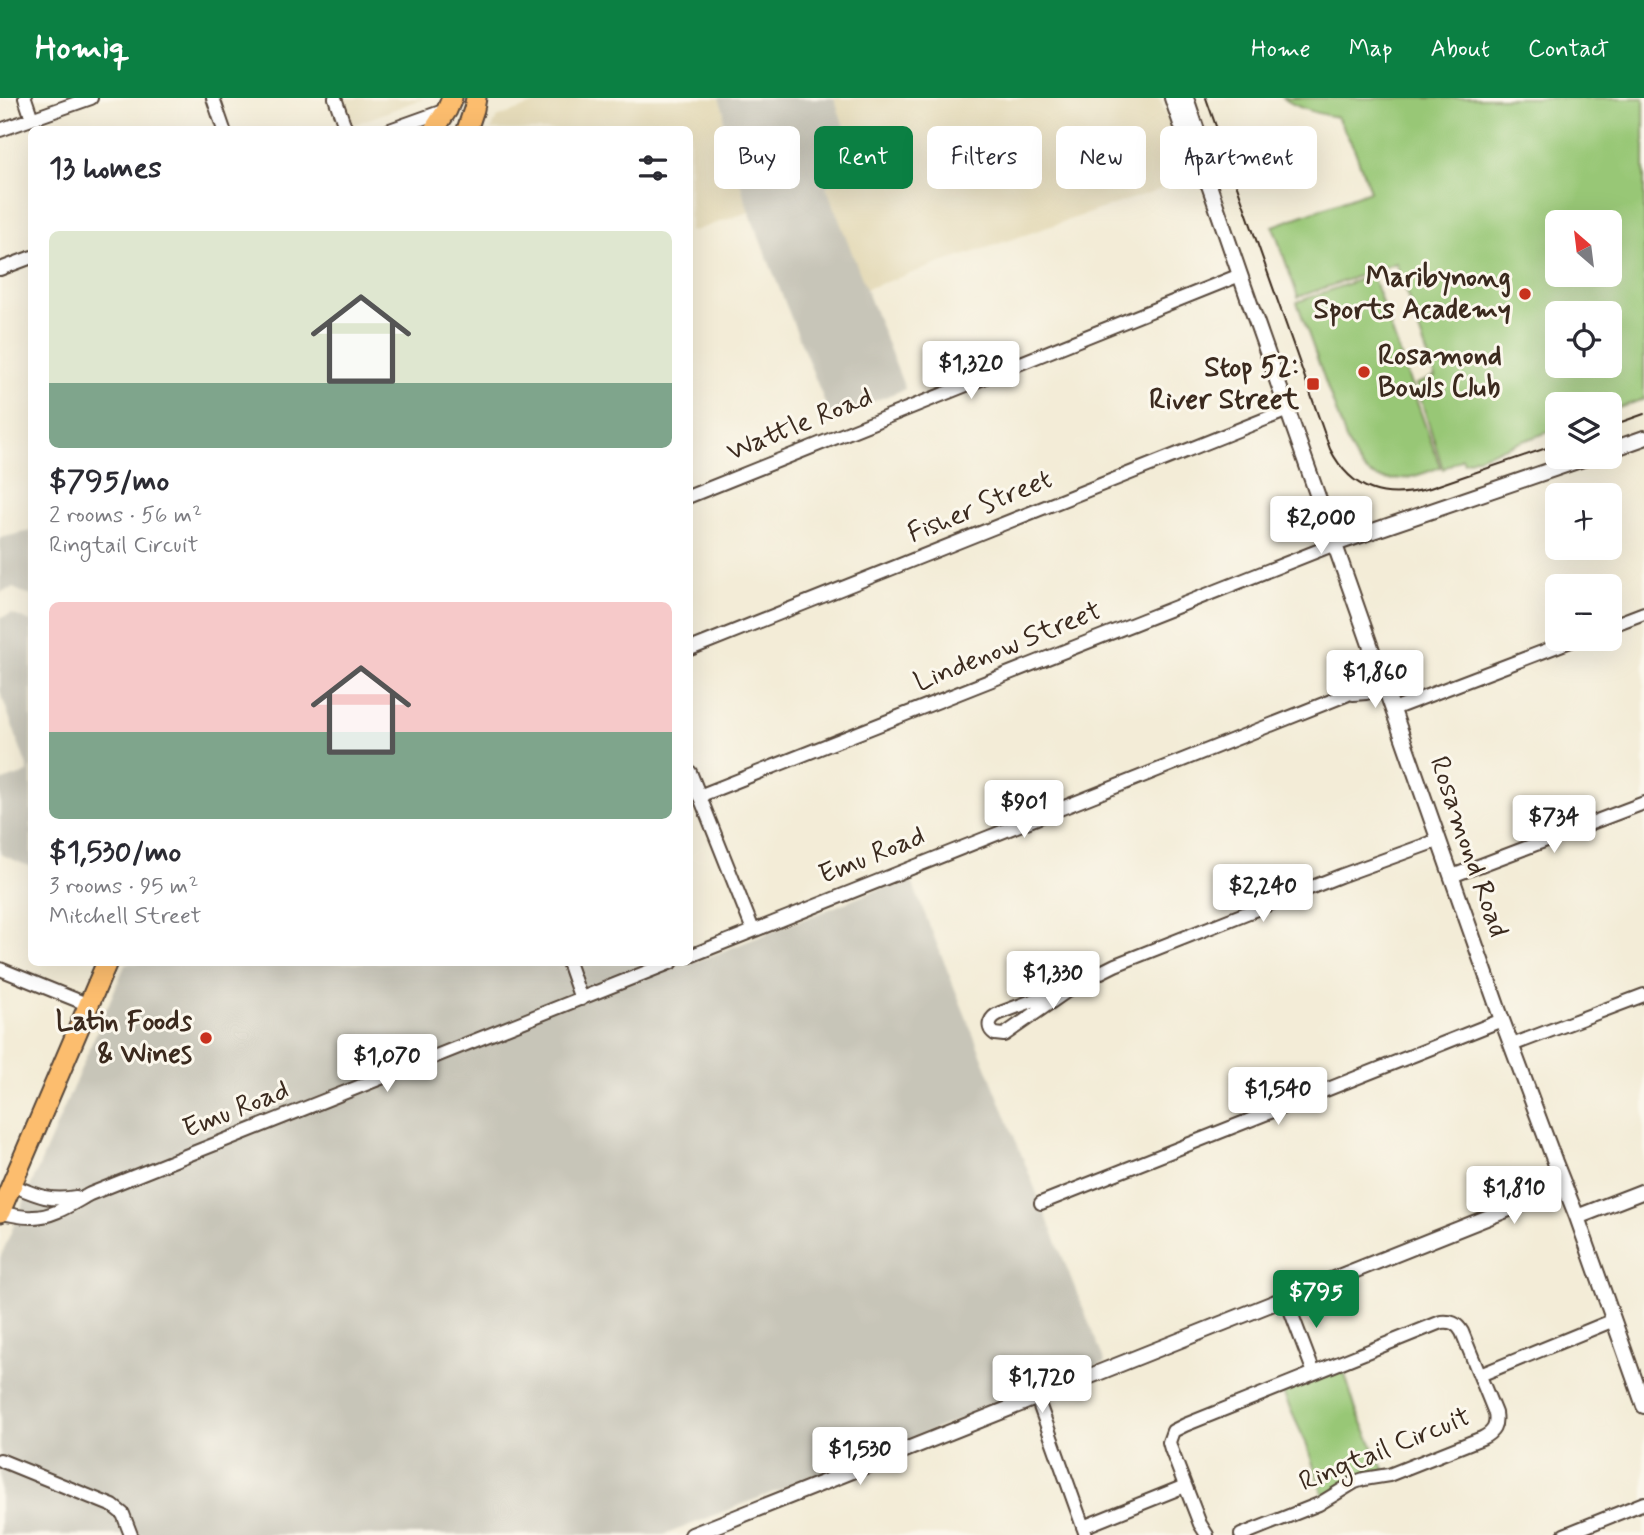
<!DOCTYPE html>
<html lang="en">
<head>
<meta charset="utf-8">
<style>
	body { margin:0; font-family:Mynerve,sans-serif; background:#f2f2f3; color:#2b2b33; height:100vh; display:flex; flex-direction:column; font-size:26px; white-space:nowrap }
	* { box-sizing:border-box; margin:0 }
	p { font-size:23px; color:#7c7c81 }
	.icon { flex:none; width:38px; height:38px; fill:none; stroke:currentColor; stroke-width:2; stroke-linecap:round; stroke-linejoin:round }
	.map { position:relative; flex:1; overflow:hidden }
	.sheet { position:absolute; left:28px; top:28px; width:665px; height:840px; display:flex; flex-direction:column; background:#fff; border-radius:10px; box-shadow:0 7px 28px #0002 }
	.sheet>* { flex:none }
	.banner { position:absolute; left:714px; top:28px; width:665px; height:63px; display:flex; gap:14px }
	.needle { width:46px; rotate:332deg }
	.fabs { position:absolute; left:1545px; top:112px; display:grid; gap:14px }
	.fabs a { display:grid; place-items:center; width:77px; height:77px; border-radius:10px; background:#fff; box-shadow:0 7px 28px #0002; font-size:35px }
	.price { position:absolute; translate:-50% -60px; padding:0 16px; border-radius:7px; background:#fff; color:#222; font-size:23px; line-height:46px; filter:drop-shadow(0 2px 4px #0008) }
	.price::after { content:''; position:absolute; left:50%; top:42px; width:21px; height:16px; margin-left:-10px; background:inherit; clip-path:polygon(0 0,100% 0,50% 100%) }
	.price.selected { background:#0b8043; color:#fff }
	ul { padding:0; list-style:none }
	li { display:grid; align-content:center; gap:14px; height:371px; padding:0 21px }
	li span { display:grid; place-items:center; height:217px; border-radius:10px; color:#555 }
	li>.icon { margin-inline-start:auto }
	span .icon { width:126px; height:126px; fill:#fffc; stroke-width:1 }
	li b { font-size:30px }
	h2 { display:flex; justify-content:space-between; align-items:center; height:84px; padding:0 21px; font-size:30px }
	.chip { padding:0 24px; border-radius:10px; background:#fff; box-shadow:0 7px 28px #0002; font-size:24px; line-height:63px }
	.chip.selected { background:#0b8043; color:#fff }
	header { display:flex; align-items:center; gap:42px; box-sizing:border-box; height:98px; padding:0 35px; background:#0b8043; color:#fff }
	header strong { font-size:33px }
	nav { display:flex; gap:38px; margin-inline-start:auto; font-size:24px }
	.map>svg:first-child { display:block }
	.built { fill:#e5dbba }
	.industrial { fill:#c7c5b8 }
	.green { fill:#98c776; stroke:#6a784a; stroke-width:2; fill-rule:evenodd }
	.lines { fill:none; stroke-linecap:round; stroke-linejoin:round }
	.minor-casing { stroke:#57473a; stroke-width:16 }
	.tertiary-casing { stroke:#57473a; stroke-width:18 }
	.primary-casing { stroke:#57473a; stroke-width:23 }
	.minor { stroke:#fff; stroke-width:12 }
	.tertiary { stroke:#fff; stroke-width:14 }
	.primary { stroke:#fcbd6e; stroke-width:19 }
	.tram { stroke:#3b2a1e; stroke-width:2 }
	.poi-dot { fill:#c8321e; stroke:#fbf7ec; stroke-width:2.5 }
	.labels { text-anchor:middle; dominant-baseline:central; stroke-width:6; stroke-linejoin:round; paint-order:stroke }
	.poi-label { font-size:28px; font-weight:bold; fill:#3b2a1e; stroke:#fbf7ec; text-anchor:end }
	.street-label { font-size:28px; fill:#3b2a1e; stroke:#fbf7ec }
</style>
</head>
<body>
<header>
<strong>Homiq</strong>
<nav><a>Home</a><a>Map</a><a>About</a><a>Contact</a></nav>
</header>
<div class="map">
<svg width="1644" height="1437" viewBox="0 0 1644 1437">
	<rect width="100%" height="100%" fill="#fbf7ec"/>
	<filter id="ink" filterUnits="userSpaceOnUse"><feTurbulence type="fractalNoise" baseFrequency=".0143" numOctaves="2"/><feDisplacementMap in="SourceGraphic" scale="14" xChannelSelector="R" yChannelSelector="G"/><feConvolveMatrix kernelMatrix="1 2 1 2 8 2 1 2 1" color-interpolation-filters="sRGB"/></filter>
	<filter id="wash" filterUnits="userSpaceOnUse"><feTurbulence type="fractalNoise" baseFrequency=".00686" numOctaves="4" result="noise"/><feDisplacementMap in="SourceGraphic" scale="28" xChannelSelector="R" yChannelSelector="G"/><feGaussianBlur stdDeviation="1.57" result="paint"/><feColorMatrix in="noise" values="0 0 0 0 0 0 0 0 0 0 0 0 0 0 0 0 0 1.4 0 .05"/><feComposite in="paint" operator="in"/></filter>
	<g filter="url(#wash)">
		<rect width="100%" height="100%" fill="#f3ecd7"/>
		<!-- built -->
		<path class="built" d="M338,0H424L348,29Z
			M550,0H719L724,14L723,27L749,114L690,134V32H491L497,20Z
			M834,0H1160L1190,81L865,191L826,88L861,75Z"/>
		<!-- industrial -->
		<path class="industrial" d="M719,0H834L861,75L826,88L905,291L831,320L749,114L723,27L724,14Z
			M31,433V498L13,490L0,494V440Z
			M12,516L31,524V769L0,756V684L29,674L0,593V520Z
			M910,779L1105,1265L664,1437H0V1160L126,865L689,864L690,866Z"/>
		<!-- green -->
		<path class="green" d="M1283,0H1644V301L1610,313V306H1558L1557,331L1464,364L1462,360L1443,371L1416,286L1435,279L1396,165L1298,199L1273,128L1370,93L1354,50L1337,19C1319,16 1298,11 1283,0ZM1558,124H1610V177H1558ZM1610,215V268H1558V215Z
			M1372,177L1440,369C1416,379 1381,392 1361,368C1355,361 1351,352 1347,344L1297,204Z
			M1343,1270L1356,1312L1385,1373L1323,1397L1306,1345L1283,1295Z"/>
	</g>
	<g filter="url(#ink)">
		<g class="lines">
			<defs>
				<path id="minor" d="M25,0L32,21
					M213,0L224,32
					M335,0L346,32
					M0,32L91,0
					M390,32L446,12
					M0,171L32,159
					M690,398L1240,177
					M1610,528L1644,515
					M690,551L1288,312
					M1353,596L1366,595L1385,588
					M1393,611L1576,541
					M690,674L753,832
					M699,698L1335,446
					M1452,778L1644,705
					M690,858L1346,597L1363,586L1382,579
					M568,864L581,901
					M0,871L89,907
					M1077,886L1004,937L995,936C985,929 990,919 1000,915L1077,886L1115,867L1340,778L1439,742
					M1512,947L1644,897
					M12,1087C36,1097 50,1104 76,1099
					M1041,1105L1502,922
					M0,1115C11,1116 23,1120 33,1119C54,1119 73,1105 90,1096L672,864
					M1286,1201L1314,1275
					M1480,1277L1614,1222
					M1037,1300L1086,1437
					M0,1362L113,1408L123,1416L131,1437
					M1083,1429L1185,1388
					M1207,1437L1200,1426L1171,1351L1169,1344L1173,1333L1185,1327L1441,1224C1451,1223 1457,1225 1462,1234L1495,1315C1497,1328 1494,1334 1482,1340L1389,1377L1364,1381L1355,1384L1319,1406L1241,1437
					M1564,1437L1644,1405"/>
				<path id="tertiary" d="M1172,0L1197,72L1209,87
					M1186,0L1209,68V87L1240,177L1502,922L1555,1064L1577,1119L1644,1308
					M1610,352L1644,340
					M1335,446L1589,359
					M1577,1119L1644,1093
					M692,1437L1564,1089"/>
				<path id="primary" d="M434,32L447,12L452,0
					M467,32L474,11L476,0
					M0,1114L107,864"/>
			</defs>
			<!-- minor casing -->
			<use href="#minor" class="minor-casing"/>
			<!-- tertiary casing -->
			<use href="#tertiary" class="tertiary-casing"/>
			<!-- primary casing -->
			<use href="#primary" class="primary-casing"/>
			<!-- minor -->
			<use href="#minor" class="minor"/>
			<!-- tertiary -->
			<use href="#tertiary" class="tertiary"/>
			<!-- primary -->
			<use href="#primary" class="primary"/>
			<!-- tram -->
			<path class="tram" d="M1206,0L1330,351C1352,394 1386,403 1430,390L1558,346
				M1610,328L1644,316"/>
		</g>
	</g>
	<!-- markers -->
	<g class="poi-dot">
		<circle cx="1525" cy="196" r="7"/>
		<circle cx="1364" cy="274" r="7"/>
		<rect x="1306" y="279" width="14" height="14" rx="3.5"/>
		<circle cx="206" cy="940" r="7"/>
	</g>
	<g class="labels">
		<!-- poi labels -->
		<g class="poi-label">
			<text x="1511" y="180">Maribynong<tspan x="1511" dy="32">Sports Academy</tspan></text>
			<text x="1378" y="258" text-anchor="start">Rosamond<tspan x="1378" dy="32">Bowls Club</tspan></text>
			<text x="1299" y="270">Stop 52:<tspan x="1299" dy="32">River Street</tspan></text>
			<text x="192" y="924">Latin Foods<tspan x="192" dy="32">&amp; Wines</tspan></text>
		</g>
		<!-- street labels -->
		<g class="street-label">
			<text transform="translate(800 327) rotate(-22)">Wattle Road</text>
			<text transform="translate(980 409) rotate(-22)">Fisher Street</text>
			<text transform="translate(1008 549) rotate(-22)">Lindenow Street</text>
			<text transform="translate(1468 749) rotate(71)">Rosamond Road</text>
			<text transform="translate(872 758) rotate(-22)">Emu Road</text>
			<text transform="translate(236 1012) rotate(-22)">Emu Road</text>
			<text transform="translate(1385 1352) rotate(-22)">Ringtail Circuit</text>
		</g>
	</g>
</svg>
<div class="fabs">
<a><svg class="needle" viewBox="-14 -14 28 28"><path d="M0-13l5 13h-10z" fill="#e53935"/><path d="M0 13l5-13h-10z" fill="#7c7c81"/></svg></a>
<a><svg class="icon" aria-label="locate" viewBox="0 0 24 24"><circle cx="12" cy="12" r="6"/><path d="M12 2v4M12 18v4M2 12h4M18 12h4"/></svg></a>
<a><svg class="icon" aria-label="layers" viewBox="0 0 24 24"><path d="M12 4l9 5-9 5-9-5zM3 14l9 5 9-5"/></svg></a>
<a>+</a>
<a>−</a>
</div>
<b class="price" style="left:971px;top:303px">$1,320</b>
<b class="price" style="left:1321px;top:458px">$2,000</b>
<b class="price" style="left:1375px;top:612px">$1,860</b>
<b class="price" style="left:1024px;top:742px">$901</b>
<b class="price" style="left:1554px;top:757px">$734</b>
<b class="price" style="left:1263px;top:826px">$2,240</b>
<b class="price" style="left:1053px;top:913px">$1,330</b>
<b class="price" style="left:387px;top:996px">$1,070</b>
<b class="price" style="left:1278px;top:1029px">$1,540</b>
<b class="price" style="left:1514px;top:1128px">$1,810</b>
<b class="price selected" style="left:1316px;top:1232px">$795</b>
<b class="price" style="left:1042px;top:1317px">$1,720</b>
<b class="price" style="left:860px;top:1389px">$1,530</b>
<div class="banner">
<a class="chip">Buy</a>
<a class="chip selected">Rent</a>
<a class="chip">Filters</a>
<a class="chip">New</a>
<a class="chip">Apartment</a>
</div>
<section class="sheet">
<h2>13 homes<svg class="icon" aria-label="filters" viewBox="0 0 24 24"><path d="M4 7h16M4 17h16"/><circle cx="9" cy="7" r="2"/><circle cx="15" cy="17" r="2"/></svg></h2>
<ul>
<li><span style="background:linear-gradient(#dfe7d0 70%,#7fa58c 0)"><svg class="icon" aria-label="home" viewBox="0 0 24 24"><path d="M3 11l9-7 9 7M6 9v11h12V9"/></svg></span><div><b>$795/mo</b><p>2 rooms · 56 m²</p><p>Ringtail Circuit</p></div></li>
<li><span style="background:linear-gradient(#f6c9c9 60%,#7fa58c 0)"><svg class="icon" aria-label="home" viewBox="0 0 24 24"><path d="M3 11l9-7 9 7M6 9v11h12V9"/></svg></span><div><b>$1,530/mo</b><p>3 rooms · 95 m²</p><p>Mitchell Street</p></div></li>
</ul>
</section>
</div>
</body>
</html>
